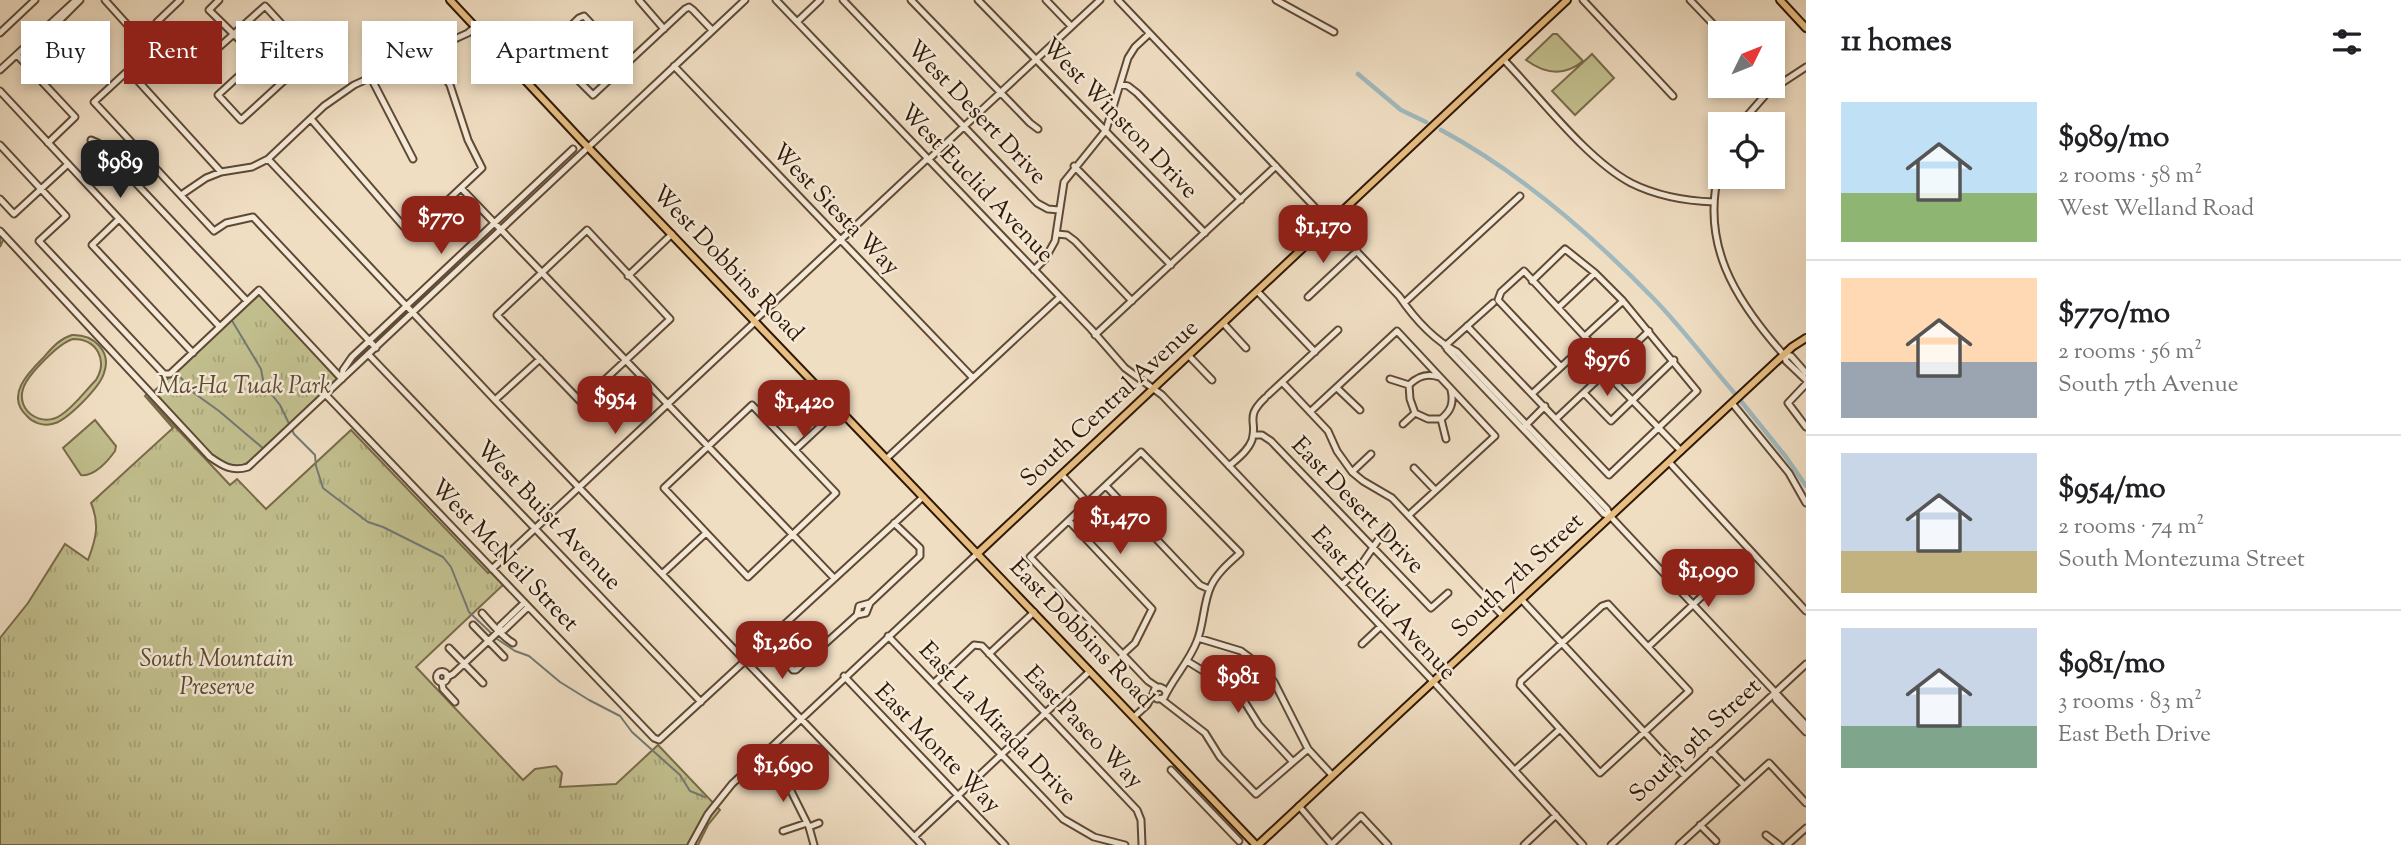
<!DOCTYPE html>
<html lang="en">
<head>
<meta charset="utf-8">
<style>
	body { margin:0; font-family:"Sorts Mill Goudy",serif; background:#f2f2f2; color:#202124; height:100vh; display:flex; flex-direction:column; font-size:26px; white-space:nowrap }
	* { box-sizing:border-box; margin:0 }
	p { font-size:23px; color:#757577 }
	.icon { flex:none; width:38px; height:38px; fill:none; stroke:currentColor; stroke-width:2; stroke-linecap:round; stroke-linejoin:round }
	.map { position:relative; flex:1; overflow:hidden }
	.sheet { display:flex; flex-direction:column; background:#fff; width:595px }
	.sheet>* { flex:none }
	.banner { position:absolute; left:21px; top:21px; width:665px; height:63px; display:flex; gap:14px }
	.needle { width:46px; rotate:47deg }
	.controls { position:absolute; left:1708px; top:21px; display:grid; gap:14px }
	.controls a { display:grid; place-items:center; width:77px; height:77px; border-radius:0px; background:#fff; box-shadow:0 4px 10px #0003; font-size:35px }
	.price { position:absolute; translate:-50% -60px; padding:0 16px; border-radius:14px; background:#8f2418; color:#fff; font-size:23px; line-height:46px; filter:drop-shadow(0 2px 4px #0008) }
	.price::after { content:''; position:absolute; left:50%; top:42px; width:21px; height:16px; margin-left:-10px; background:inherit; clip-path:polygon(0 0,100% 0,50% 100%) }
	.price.active { background:#222; color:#fff }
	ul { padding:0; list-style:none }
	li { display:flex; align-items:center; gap:21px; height:175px; padding:0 35px }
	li+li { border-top:2px solid #e0e0e0 }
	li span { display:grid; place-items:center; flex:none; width:196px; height:140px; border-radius:0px; color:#555 }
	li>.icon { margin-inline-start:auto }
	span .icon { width:84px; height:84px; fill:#fffc; stroke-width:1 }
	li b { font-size:30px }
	h2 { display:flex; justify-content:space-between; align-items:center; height:84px; padding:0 35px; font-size:30px }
	.pill { padding:0 24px; border-radius:0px; background:#fff; box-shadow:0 4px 10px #0003; font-size:24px; line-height:63px }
	.pill.active { background:#8f2418; color:#fff }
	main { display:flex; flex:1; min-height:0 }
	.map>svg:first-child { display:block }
	.green { fill:#c2bf8e; stroke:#786b4a; stroke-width:2; fill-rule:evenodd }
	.park { fill:url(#park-tufts); stroke:#786b4a; stroke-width:2 }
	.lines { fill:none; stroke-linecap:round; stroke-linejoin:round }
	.stream { stroke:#737874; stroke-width:2 }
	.canal { stroke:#a0b9be; stroke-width:4.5 }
	.minor-casing { stroke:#5f4935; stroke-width:9 }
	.major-casing { stroke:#2f1706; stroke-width:10 }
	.minor { stroke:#f5ead8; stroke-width:5 }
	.major { stroke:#e8bf82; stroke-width:6 }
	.labels { text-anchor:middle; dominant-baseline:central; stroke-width:5; stroke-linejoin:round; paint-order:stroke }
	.street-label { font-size:24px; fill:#2f1706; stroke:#f5ead8 }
	.park-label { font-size:24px; font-style:italic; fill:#5b492f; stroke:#f5ead8 }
</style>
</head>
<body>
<main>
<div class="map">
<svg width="1806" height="845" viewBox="0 0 1806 845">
	<defs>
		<pattern id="park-tufts" width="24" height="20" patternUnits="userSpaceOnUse" patternTransform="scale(1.75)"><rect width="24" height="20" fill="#c2bf8e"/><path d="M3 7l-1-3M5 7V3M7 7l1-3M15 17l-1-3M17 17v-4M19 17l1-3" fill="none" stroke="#a7a379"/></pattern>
	</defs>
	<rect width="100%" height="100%" fill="#f0dec3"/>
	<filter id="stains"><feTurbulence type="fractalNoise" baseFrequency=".00286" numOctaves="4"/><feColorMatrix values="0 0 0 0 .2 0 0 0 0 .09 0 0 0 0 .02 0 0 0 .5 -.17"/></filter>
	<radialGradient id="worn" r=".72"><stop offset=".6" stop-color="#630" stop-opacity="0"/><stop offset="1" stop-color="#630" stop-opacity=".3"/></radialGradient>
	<!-- green -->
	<path class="green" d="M1553,34H1557L1583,61C1564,77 1545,74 1526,60Z
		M1592,54L1614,78L1575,115L1552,91Z
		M72,335C93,334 112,351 104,373C100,387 66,422 52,424C43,426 33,423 27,416C5,396 28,373 43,358C52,348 59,339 72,335ZM73,339C97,339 108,360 96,380C85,391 74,407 61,415C43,428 16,412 23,389C27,375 59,343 73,339Z
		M95,420L116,446L115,451C108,461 94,477 81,475L63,448Z"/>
	<!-- park -->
	<path class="park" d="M0,229L150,393L148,398L230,485L237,479L266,509L351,430L488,573L492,571L504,584L416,667L523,780L535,769L556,766L562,773L560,787L616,784L658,745L720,810L708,825L698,845H0V638L28,603L65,544L88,560C96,539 100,524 91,503L173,428L145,396L148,393L4,238L0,247Z
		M260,294L337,379L250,461C244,465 236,468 229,466C209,460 169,409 153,392Z"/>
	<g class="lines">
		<!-- stream -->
		<path class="stream" d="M231,319L261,369L264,385L280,405L294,434L315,455L316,466L323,488L332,495L368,522L383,527L443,557L451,567L469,612L491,633
			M175,371L194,393L219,411L265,450
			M1084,532L1090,526
			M497,639L515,651L529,656L560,682L589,700L620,716L632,732L680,775L690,791L705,797"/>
		<!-- canal -->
		<path class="canal" d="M1358,74L1401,110L1426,122
			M1441,130C1521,173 1591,234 1654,299C1683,329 1709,364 1737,396
			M1740,400L1786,457L1806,486"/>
		<defs>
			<path id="minor" d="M105,0L150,50
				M180,0L157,22L197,67L265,6L311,56L241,120L218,95L289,30
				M219,0L209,10L258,58
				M639,0L664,29
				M776,0L1091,329L1125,368L1162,395L1429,677L1583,845
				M843,0L1037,203L1048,209L1059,210
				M911,0L1030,123L1038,129
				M978,0L1205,233
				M1046,0L1071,26
				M1118,0L1399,296C1414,318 1434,340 1457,352L1607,509L1611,517L1806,725
				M1276,0L1334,32
				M1583,0L1673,96
				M1690,0L1715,26
				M797,22L820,0
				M45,30L77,64L83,65
				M45,30L52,28L80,0
				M0,33L35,0
				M159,42L94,102L214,231L226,223L253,217L376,348
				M547,49L593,95L685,9L689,7L693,10L712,30
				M17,55L75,117L48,143
				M1504,60C1540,97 1586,159 1631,183C1657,196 1685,201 1714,202
				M674,66L972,377
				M0,70L76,0
				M128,70L221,172
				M520,75L579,18L584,16L628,63
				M370,76L413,159
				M1120,84L1128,86L1137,93L1241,200
				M0,91L220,327
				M311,119L411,235L482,168L468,140L450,85L428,51
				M1740,124L1768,92L1806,67
				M91,140L98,143L247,301
				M0,145L66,216L39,241L164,374H170L259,290L342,379
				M268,159L495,400L922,845
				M928,160L1100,0
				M1074,166L1171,265
				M1720,167C1699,243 1735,300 1784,355L1786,361L1806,380
				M85,181L111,156
				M461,188L834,578
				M181,195L206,178L221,172L252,167L268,159L324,106L354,85L468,33L475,27
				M0,199L14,214L68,164
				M119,219L92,245L193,353
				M587,230L670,319L581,402L497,315Z
				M0,231L210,457C223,466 232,472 248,467L745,0
				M1057,234L1067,235L1075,241L1132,301
				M1034,270L1045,259L1055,241L1064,182L1106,130L1128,58L1135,47L1149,34
				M628,276L672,234
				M1258,292L1315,352
				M1308,297L1357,251
				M1404,303L1520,196
				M1558,308L1595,273
				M754,321L927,159
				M1224,324L1246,348
				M1467,326L1609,475L1697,391L1623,301L1595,273L1565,249L1532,281
				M1095,335L1276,166
				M1585,336L1623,301
				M1445,346L1493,303
				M1447,349L1593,502L1604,514L1611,517
				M369,355L701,702
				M1784,355L1791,356L1806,373
				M1189,356L1212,380
				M1561,367L1498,300L1501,292L1524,271L1612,366
				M1606,373L1681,451
				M1439,377C1427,373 1418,376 1409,385L1410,399L1415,413L1428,419H1441C1451,411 1454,403 1451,390
				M342,379L343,370L352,357L573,149
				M1390,379L1409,385
				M1282,382L1328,431L1337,451L1352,472L1363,481L1392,498L1503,616
				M1806,384L1788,403L1806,427
				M1337,388L1360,410
				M1533,393L1589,341
				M1584,393L1611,421L1674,360
				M326,395L654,738L659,740L923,497
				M1268,395L1338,330
				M495,400L540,359
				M1732,403L1789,473L1806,503
				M752,405L836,493L748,577L664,488Z
				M1310,412L1397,331L1495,436L1409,515
				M1557,418L1649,331
				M1441,419L1446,439
				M1403,424L1415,413
				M1525,426L1545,406
				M1253,435H1262L1271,441L1431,608L1448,593
				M795,450L839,409
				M886,459L1060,297
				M1669,462L1806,611
				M1229,466C1237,459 1248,451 1252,440C1258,421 1244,418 1265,398
				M1414,468L1435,490
				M1352,472L1371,454
				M1062,475L1088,503
				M1106,486L1200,585L1209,589
				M1069,521L1152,609L1135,643L1122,655
				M492,569L755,322
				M662,574L706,533
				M1342,585L1359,568L1387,527
				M1521,599L1685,776
				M1608,604L1689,691L1600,773L1520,685L1521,681L1602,606Z
				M482,613C492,624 501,636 513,643
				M857,615L859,606L870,603
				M473,625L504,657
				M499,631L500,626L524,603
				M888,636L1063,819L1094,837L1125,845
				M1198,638L1241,651L1264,668L1274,682L1308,749L1332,775
				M768,640L793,670H796L857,615L866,613L870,603L920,556V548L894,523
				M1362,644L1381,626
				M1648,647L1750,551
				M449,648L483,683
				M989,654L1034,612
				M1187,661L1239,693L1259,725L1293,762
				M436.5 677a5.5 5.5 0 1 1 11 0a5.5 5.5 0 1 1-11 0Z
				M844,676L1005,845
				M447,677L453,674L499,631L504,630L528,607
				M442,683L443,689L455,702
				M934,683L974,645L982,646L1137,810L1141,820L1142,845
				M1157,687L1148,681L1030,557L1141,452L1240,553C1229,563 1217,573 1211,586C1203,603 1204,624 1197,641C1189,662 1173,678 1164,698L1157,699L1153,694L1155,688L1160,687L1164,689L1166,693
				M1774,693L1776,700L1806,732
				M1161,699L1205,733L1220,757L1256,794L1308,749
				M1134,717L1147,705L1153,694
				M1711,751L1744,785
				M761,756L790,789L809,827L814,845
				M1171,770L1239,841
				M1515,770L1560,729
				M1299,806L1332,845
				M1700,825L1716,841
				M809,827L819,823
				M783,831L807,823
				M1766,835L1779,845
				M914,837L1090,671
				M1332,844L1361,816L1388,845
				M691,845L708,814L732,784L977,554
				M1524,845L1556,815
				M1611,845L1806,664
				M1679,845L1769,763L1806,803
				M1787,845L1806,828"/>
			<path id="major" d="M450,0L583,142L1256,845
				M1780,0L1806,28
				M977,554L1567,0
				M1258,845L1792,347L1806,338"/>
		</defs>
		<!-- minor casing -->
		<use href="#minor" class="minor-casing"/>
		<!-- major casing -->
		<use href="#major" class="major-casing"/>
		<!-- minor -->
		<use href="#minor" class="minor"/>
		<!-- major -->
		<use href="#major" class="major"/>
	</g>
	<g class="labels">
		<!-- street labels -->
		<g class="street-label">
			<text transform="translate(976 113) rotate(46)">West Desert Drive</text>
			<text transform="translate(1119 119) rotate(46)">West Winston Drive</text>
			<text transform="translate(976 184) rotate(46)">West Euclid Avenue</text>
			<text transform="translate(835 210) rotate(46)">West Siesta Way</text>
			<text transform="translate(727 264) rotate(46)">West Dobbins Road</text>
			<text transform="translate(1110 404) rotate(-43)">South Central Avenue</text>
			<text transform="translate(1357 506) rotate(46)">East Desert Drive</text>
			<text transform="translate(548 516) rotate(46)">West Buist Avenue</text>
			<text transform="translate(504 556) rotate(46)">West McNeil Street</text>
			<text transform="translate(1518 576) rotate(-43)">South 7th Street</text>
			<text transform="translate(1383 604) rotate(47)">East Euclid Avenue</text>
			<text transform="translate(1081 634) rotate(46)">East Dobbins Road</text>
			<text transform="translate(997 724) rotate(46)">East La Mirada Drive</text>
			<text transform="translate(1083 728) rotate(46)">East Paseo Way</text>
			<text transform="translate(1696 741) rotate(-43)">South 9th Street</text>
			<text transform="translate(937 749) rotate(46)">East Monte Way</text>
		</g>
		<!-- park labels -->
		<g class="park-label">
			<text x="244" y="387">Ma-Ha Tuak Park</text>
			<text x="217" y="660">South Mountain<tspan x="217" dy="28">Preserve</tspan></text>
		</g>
	</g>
	<rect width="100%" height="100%" filter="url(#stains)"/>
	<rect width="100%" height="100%" fill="url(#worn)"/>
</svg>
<div class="controls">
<a><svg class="needle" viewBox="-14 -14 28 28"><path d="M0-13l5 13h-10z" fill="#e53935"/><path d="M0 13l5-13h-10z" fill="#757577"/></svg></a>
<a><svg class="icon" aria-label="locate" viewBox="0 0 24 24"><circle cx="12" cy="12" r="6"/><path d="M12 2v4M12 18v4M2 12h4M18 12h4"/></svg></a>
</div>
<b class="price active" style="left:120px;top:200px">$989</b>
<b class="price" style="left:441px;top:256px">$770</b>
<b class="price" style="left:1323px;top:265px">$1,170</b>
<b class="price" style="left:1607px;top:398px">$976</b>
<b class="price" style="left:615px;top:436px">$954</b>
<b class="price" style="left:804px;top:440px">$1,420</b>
<b class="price" style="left:1120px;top:556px">$1,470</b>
<b class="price" style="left:1708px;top:609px">$1,090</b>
<b class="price" style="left:782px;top:681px">$1,260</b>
<b class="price" style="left:1238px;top:715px">$981</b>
<b class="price" style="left:783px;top:804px">$1,690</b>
<div class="banner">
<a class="pill">Buy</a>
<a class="pill active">Rent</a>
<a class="pill">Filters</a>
<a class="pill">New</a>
<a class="pill">Apartment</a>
</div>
</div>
<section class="sheet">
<h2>11 homes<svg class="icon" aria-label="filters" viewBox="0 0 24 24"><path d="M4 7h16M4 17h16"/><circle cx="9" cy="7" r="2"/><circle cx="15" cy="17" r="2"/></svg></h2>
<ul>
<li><span style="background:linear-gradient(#bfe0f5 65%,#8fb573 0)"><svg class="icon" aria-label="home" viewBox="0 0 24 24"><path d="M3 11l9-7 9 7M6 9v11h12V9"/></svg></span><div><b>$989/mo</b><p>2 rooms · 58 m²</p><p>West Welland Road</p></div></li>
<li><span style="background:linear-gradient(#ffd9b3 60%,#9aa5b1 0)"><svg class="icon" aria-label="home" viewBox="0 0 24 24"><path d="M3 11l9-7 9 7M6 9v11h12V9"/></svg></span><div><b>$770/mo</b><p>2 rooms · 56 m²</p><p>South 7th Avenue</p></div></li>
<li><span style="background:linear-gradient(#c9d6e8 70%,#c2b280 0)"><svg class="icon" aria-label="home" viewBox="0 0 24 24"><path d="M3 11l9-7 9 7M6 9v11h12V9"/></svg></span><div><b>$954/mo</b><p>2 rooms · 74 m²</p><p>South Montezuma Street</p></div></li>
<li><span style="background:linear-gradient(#c9d6e8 70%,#7fa58c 0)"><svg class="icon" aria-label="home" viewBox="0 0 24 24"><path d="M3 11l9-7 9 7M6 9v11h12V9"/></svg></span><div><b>$981/mo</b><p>3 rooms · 83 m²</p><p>East Beth Drive</p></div></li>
</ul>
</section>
</main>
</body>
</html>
